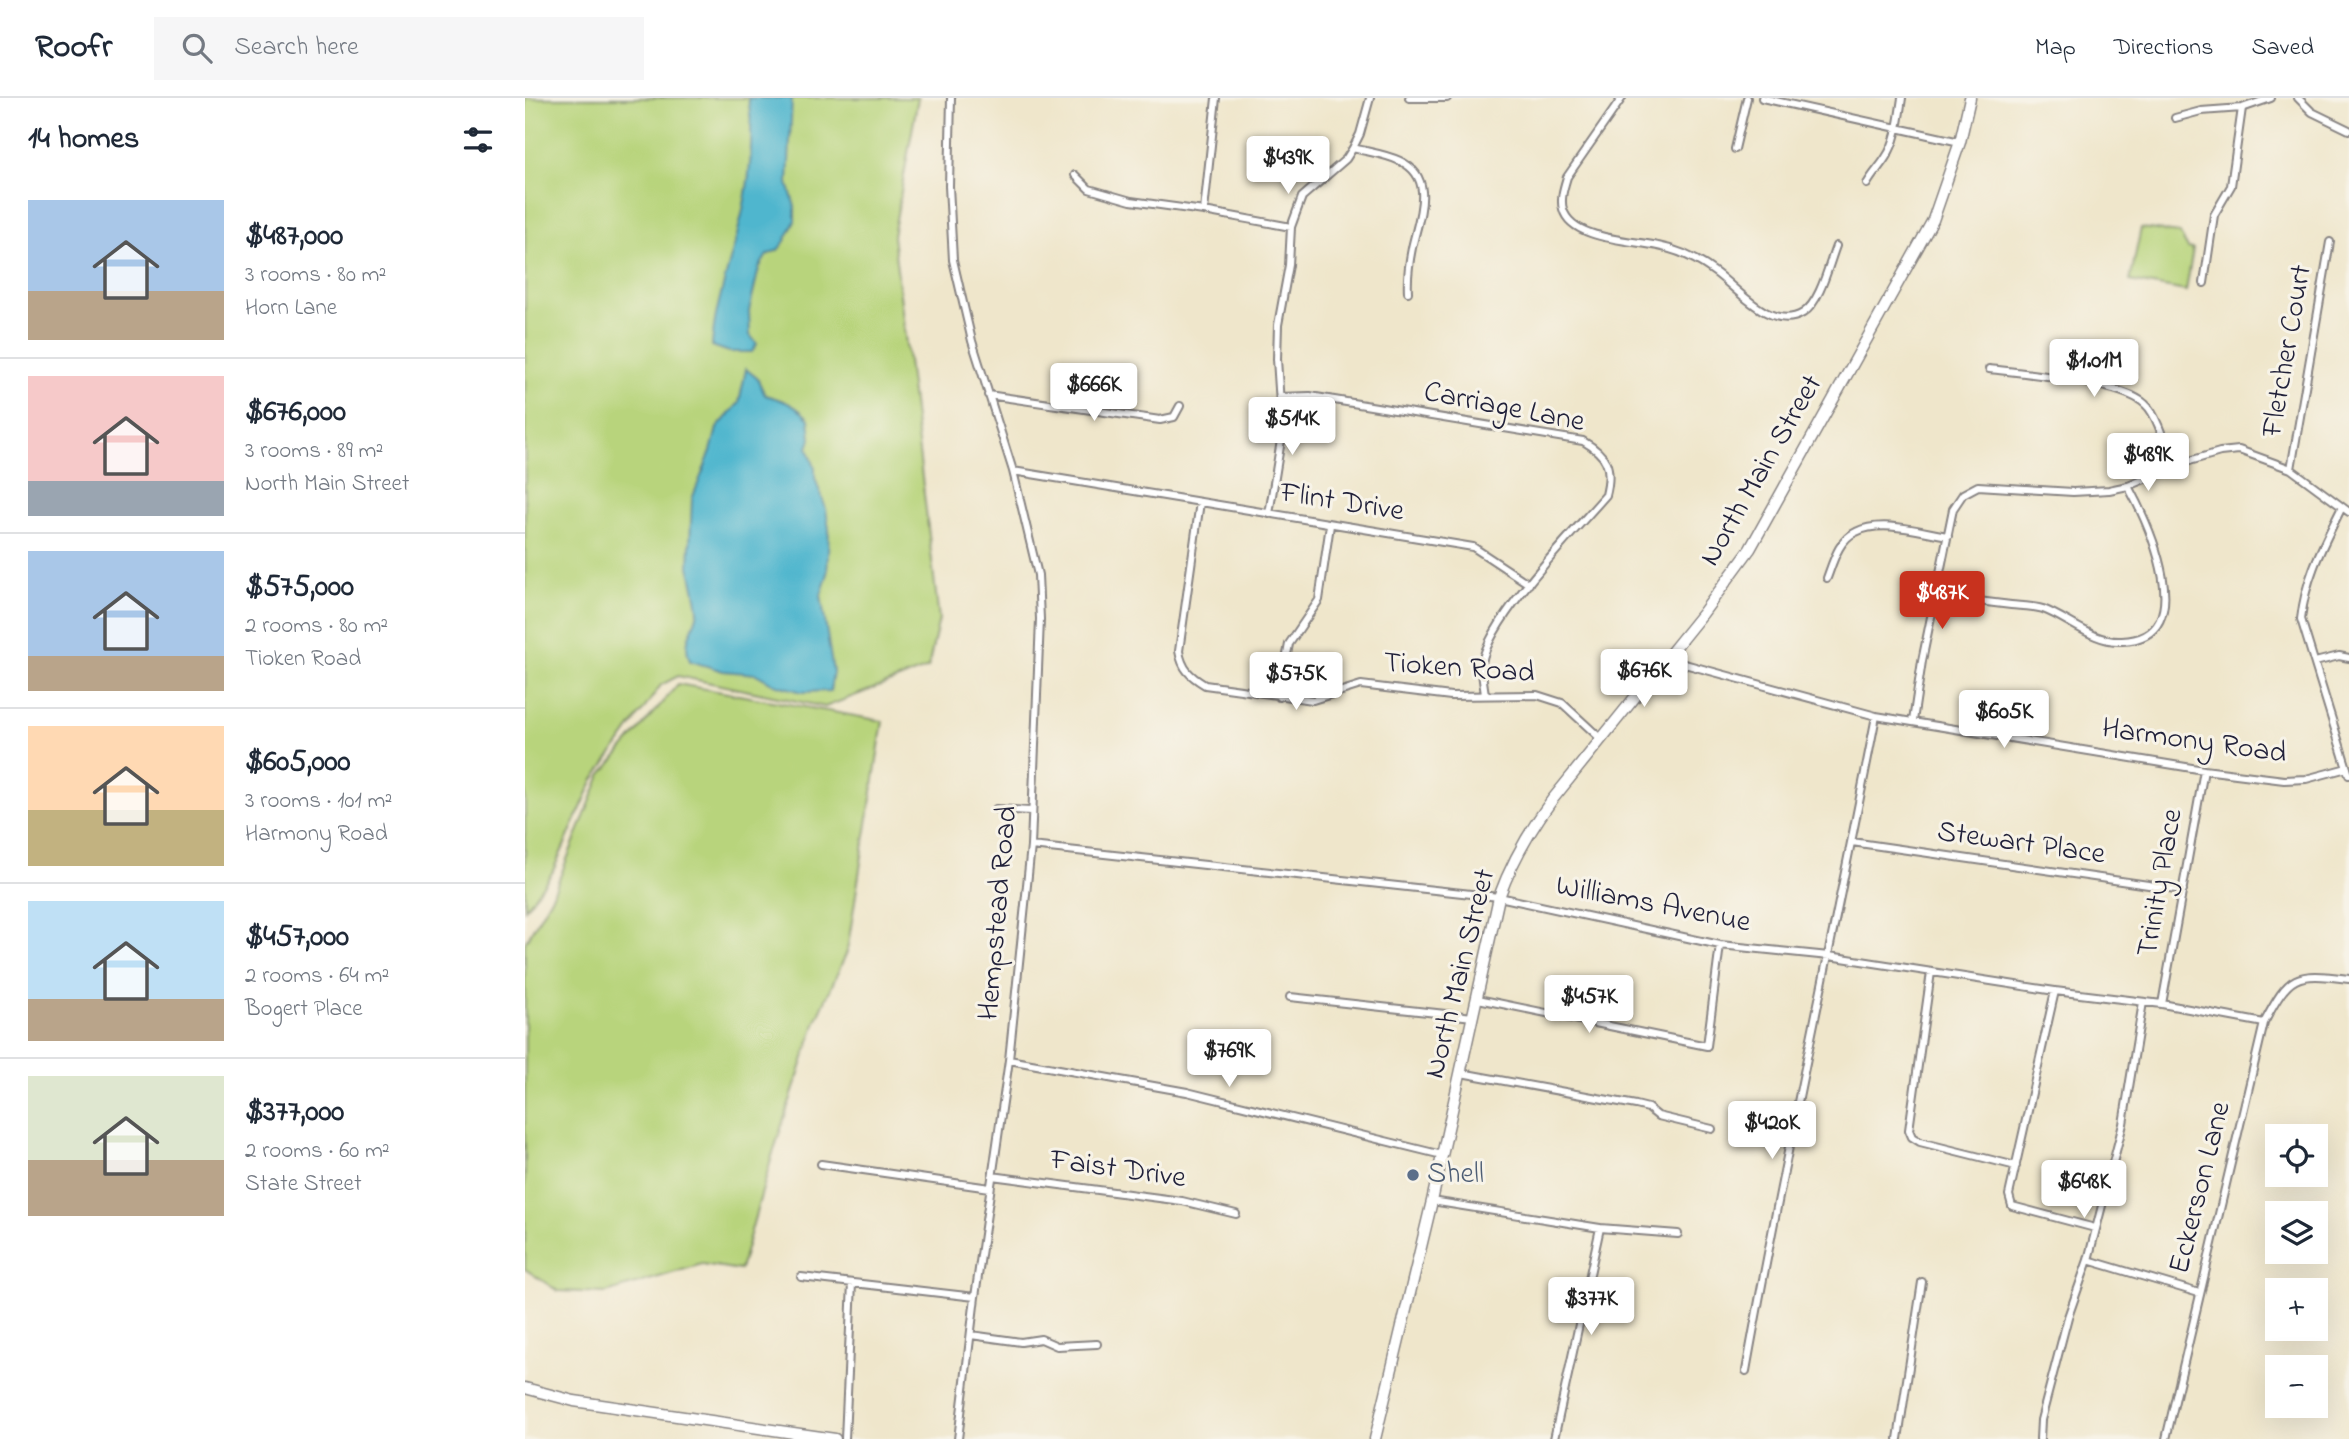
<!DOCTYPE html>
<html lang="en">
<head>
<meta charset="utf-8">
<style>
	body { margin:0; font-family:"Indie Flower",sans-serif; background:#f6f6f7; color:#1f2937; height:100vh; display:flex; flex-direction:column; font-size:26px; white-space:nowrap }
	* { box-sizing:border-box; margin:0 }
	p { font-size:23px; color:#747a83 }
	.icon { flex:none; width:38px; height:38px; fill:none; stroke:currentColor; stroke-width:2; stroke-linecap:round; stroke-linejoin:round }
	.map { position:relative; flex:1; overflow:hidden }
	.details { display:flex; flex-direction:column; background:#fff; width:525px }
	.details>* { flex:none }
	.tools { position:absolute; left:1740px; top:1026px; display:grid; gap:14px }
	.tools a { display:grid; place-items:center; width:63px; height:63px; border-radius:0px; background:#fff; box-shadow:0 7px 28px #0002; font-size:35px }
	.price { position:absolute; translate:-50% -60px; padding:0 16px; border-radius:7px; background:#fff; color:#222; font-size:23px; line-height:46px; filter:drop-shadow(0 2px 4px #0008) }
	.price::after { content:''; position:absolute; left:50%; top:42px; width:21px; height:16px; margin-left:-10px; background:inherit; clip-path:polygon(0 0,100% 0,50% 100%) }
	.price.current { background:#c8321e; color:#fff }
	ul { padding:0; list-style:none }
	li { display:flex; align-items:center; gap:21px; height:175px; padding:0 28px }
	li+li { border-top:2px solid #e0e1e3 }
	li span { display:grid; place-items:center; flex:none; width:196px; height:140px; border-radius:0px; color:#555 }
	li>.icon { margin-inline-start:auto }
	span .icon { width:84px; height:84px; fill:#fffc; stroke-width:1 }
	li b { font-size:30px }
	h2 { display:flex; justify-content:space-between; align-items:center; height:84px; padding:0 28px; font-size:30px }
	header { display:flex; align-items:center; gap:42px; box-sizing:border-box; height:98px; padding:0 35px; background:#fff; border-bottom:2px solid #e0e1e3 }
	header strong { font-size:33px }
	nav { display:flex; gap:38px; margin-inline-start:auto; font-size:24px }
	.search { width:490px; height:63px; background:#f6f6f7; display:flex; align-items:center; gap:18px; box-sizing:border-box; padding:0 24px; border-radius:0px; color:#747a83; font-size:26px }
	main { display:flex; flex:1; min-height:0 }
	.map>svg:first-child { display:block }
	.green { fill:#b8d47b; stroke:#6d7b5b; stroke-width:2 }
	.water { fill:#50b6ce; stroke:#396c84; stroke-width:2 }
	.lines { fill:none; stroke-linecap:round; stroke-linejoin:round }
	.street-casing { stroke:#888483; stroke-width:10 }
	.secondary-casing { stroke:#888483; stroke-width:13 }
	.street { stroke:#fff; stroke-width:6 }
	.secondary { stroke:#fff; stroke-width:10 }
	.service-dot { fill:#5c6f8a; stroke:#f7f3e8; stroke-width:2.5 }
	.labels { text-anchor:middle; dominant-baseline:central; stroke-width:6; stroke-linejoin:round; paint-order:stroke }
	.street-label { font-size:30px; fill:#22223b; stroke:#f7f3e8 }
	.service-label { font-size:30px; fill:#4e5e75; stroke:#f7f3e8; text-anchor:start }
</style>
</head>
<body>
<header>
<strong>Roofr</strong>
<div class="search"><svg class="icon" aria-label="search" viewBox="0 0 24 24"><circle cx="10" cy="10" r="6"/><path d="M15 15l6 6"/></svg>Search here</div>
<nav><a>Map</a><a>Directions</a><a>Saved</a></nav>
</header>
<main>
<section class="details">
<h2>14 homes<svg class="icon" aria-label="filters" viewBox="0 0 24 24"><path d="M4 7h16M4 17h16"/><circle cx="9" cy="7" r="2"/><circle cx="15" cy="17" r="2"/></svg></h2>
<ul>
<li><span style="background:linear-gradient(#a9c7e8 65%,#b9a48a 0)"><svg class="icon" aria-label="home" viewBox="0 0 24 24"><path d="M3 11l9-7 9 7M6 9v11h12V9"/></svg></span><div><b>$487,000</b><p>3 rooms · 80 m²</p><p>Horn Lane</p></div></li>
<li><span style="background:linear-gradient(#f6c9c9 75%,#9aa5b1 0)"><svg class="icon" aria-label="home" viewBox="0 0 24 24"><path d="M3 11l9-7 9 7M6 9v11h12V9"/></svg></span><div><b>$676,000</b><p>3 rooms · 89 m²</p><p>North Main Street</p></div></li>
<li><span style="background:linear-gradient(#a9c7e8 75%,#b9a48a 0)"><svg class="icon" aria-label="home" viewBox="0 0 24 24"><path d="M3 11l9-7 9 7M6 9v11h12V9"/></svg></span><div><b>$575,000</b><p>2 rooms · 80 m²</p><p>Tioken Road</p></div></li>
<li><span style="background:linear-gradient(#ffd9b3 60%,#c2b280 0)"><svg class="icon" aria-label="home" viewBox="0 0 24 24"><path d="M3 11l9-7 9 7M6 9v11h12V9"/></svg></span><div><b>$605,000</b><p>3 rooms · 101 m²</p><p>Harmony Road</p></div></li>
<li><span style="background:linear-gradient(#bfe0f5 70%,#b9a48a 0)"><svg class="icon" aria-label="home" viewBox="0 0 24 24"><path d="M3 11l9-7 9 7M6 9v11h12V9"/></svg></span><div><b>$457,000</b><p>2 rooms · 64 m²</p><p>Bogert Place</p></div></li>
<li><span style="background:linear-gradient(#dfe7d0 60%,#b9a48a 0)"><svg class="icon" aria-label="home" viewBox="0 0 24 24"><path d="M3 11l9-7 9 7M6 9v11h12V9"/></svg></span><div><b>$377,000</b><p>2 rooms · 60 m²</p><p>State Street</p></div></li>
</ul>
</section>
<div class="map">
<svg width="1824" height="1341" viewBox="0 0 1824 1341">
	<rect width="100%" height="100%" fill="#f7f3e8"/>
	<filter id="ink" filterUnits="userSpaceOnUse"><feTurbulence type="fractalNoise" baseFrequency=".0143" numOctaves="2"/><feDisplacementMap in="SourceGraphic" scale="14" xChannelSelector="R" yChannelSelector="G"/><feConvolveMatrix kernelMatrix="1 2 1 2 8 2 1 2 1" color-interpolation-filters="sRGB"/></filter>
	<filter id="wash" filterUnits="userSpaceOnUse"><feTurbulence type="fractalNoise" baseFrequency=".00686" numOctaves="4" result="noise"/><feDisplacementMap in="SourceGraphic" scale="28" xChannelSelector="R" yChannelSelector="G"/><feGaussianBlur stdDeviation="1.57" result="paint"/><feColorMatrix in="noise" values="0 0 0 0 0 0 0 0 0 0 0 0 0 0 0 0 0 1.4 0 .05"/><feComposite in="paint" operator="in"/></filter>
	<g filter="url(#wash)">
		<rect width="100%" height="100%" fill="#efe6cb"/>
		<!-- green -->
		<path class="green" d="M0,0H393L368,138L414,521L403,570L300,609L153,578L136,587L68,683L27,775L0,811Z
			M1616,130L1654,135L1663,150L1668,151L1661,193L1605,183Z
			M153,586L358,623L322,854L291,923L247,1058L215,1172L177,1166L81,1195L33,1193L0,1171V845L28,796L76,677Z"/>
		<!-- water -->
		<path class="water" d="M223,0H267L263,85L270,109V123L260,143L253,152L242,157L234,170L224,213L225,237L232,246L227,254H204L187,248C189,216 198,189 206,159C221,107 232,53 223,0Z
			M221,271L232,280L240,297C259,302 271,307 284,321L286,341L283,350L290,370V380L301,411L304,431L302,479L296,497L308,574L305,593L277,594L249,586L231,576L198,573L165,563C156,541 170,533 173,513C173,507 166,475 164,469L167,401L186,353L192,330L214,305Z"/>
	</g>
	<g filter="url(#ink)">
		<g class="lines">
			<defs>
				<path id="street" d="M426,0L424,88L428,162L447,243L488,373L513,477L515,521L506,748L484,962L450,1199L433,1341
					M884,0H922
					M1097,0L1042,79C1039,89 1035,101 1038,111C1046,142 1107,142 1133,148C1154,152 1174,162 1191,175C1214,192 1247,234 1278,215C1295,205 1304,166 1311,148
					M1237,0L1435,44
					M1773,0L1787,14L1824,32
					M1650,20L1676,13L1717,10L1746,0
					M828,50C843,54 861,56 875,63C912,80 893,121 887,150C884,165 882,178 883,194
					M1210,51L1222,0
					M550,77L564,91L606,103L679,113L766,129
					M1342,86C1348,75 1355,69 1361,59C1372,43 1374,19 1377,0
					M679,113L691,0
					M1679,185L1689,117L1706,88L1717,10
					M1464,271C1498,275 1597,284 1620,306C1633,317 1642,353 1648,370
					M463,297L635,322L649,319L655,308
					M755,299L785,298L1058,343C1082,357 1088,369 1081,397C1049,434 965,519 957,565C956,575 959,587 960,597
					M1766,371L1805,144
					M488,373L948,449L1004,486
					M675,404L654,553C657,571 665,578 680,587L788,602L836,587L926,598L1012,597L1037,605L1075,640
					M1817,409C1798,448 1781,477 1776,521L1824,677
					M744,416L757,336L752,261L753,227L764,167L766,129L777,99L821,61L828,50L835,36L845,0
					M1302,480C1308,464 1314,441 1331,434C1357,421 1396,434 1423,438
					M1412,498C1436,501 1461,504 1486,507C1496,508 1508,508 1518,511C1543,520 1569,545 1597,543C1677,540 1623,425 1603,388
					M1141,561L1351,618L1679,672L1759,682L1781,681L1822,670
					M1790,564L1814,558L1824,560
					M754,599L764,546L794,502L805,427
					M1388,623L1397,563L1428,411L1438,396L1453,388L1548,394L1584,392L1603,388L1661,364L1695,354L1714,352L1766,371L1824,414
					M471,711L506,713
					M1327,744L1658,792
					M506,748L974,799L1195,847L1304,858L1530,893L1637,906L1739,925
					M1406,874L1384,1032L1387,1039L1395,1044L1491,1068
					M1530,893L1484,1097L1487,1108L1570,1130
					M765,899L948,919
					M953,901L1182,948L1195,847
					M1637,906L1679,672
					M484,962L662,994L917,1057
					M936,975L1111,1007L1123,1010L1133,1018L1187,1031
					M296,1066L465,1090
					M467,1078L657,1103L711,1116
					M907,1103L1075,1130L1153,1136
					M1563,1162L1674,1195
					M276,1179L450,1199
					M446,1237L496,1244L516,1241L532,1248L572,1246
					M1221,1273C1260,1054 1309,837 1351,618
					M320,1341L327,1185
					M1029,1341L1075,1130
					M1373,1341L1397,1184
					M1515,1341L1516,1322L1543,1219L1563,1162L1598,1026L1618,904
					M1641,1341L1739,925C1765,876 1769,874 1824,881"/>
				<path id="secondary" d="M0,1290L49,1303L310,1341
					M850,1341L907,1103L974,799C987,763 1005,732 1027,702L1178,515L1225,451L1408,122L1435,44L1445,0"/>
			</defs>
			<!-- street casing -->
			<use href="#street" class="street-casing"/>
			<!-- secondary casing -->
			<use href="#secondary" class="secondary-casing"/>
			<!-- street -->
			<use href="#street" class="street"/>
			<!-- secondary -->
			<use href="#secondary" class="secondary"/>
		</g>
	</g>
	<!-- markers -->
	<circle class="service-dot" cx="888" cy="1077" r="7"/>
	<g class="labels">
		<!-- street labels -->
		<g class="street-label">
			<text transform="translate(1763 253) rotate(-80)">Fletcher Court</text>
			<text transform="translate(979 310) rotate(11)">Carriage Lane</text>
			<text transform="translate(1237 373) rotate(-60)">North Main Street</text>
			<text transform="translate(817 405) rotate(9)">Flint Drive</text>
			<text transform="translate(934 571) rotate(4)">Tioken Road</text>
			<text transform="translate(1669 644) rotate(8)">Harmony Road</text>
			<text transform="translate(1496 746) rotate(8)">Stewart Place</text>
			<text transform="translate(1636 785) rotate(-80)">Trinity Place</text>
			<text transform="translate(1128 807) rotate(11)">Williams Avenue</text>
			<text transform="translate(474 815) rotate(-85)">Hempstead Road</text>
			<text transform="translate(936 876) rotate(-76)">North Main Street</text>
			<text transform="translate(593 1072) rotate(8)">Faist Drive</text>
			<text transform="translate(1676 1090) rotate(-76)">Eckerson Lane</text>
		</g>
		<!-- service labels -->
		<g class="service-label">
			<text x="902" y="1077">Shell</text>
		</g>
	</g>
</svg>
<div class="tools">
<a><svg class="icon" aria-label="locate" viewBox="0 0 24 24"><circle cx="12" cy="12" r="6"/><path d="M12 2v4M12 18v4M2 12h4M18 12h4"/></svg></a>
<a><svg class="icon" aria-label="layers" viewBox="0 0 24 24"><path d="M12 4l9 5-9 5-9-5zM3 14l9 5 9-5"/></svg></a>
<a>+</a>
<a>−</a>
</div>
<b class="price" style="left:763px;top:98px">$439K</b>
<b class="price" style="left:1569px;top:301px">$1.01M</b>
<b class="price" style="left:569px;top:325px">$666K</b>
<b class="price" style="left:767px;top:359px">$514K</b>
<b class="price" style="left:1623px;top:395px">$489K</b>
<b class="price current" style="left:1417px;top:533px">$487K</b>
<b class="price" style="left:1119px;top:611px">$676K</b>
<b class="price" style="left:771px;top:614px">$575K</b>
<b class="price" style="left:1479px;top:652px">$605K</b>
<b class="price" style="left:1064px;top:937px">$457K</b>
<b class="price" style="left:704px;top:991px">$769K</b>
<b class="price" style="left:1247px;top:1063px">$420K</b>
<b class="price" style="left:1559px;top:1122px">$648K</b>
<b class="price" style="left:1066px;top:1239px">$377K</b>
</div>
</main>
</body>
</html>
